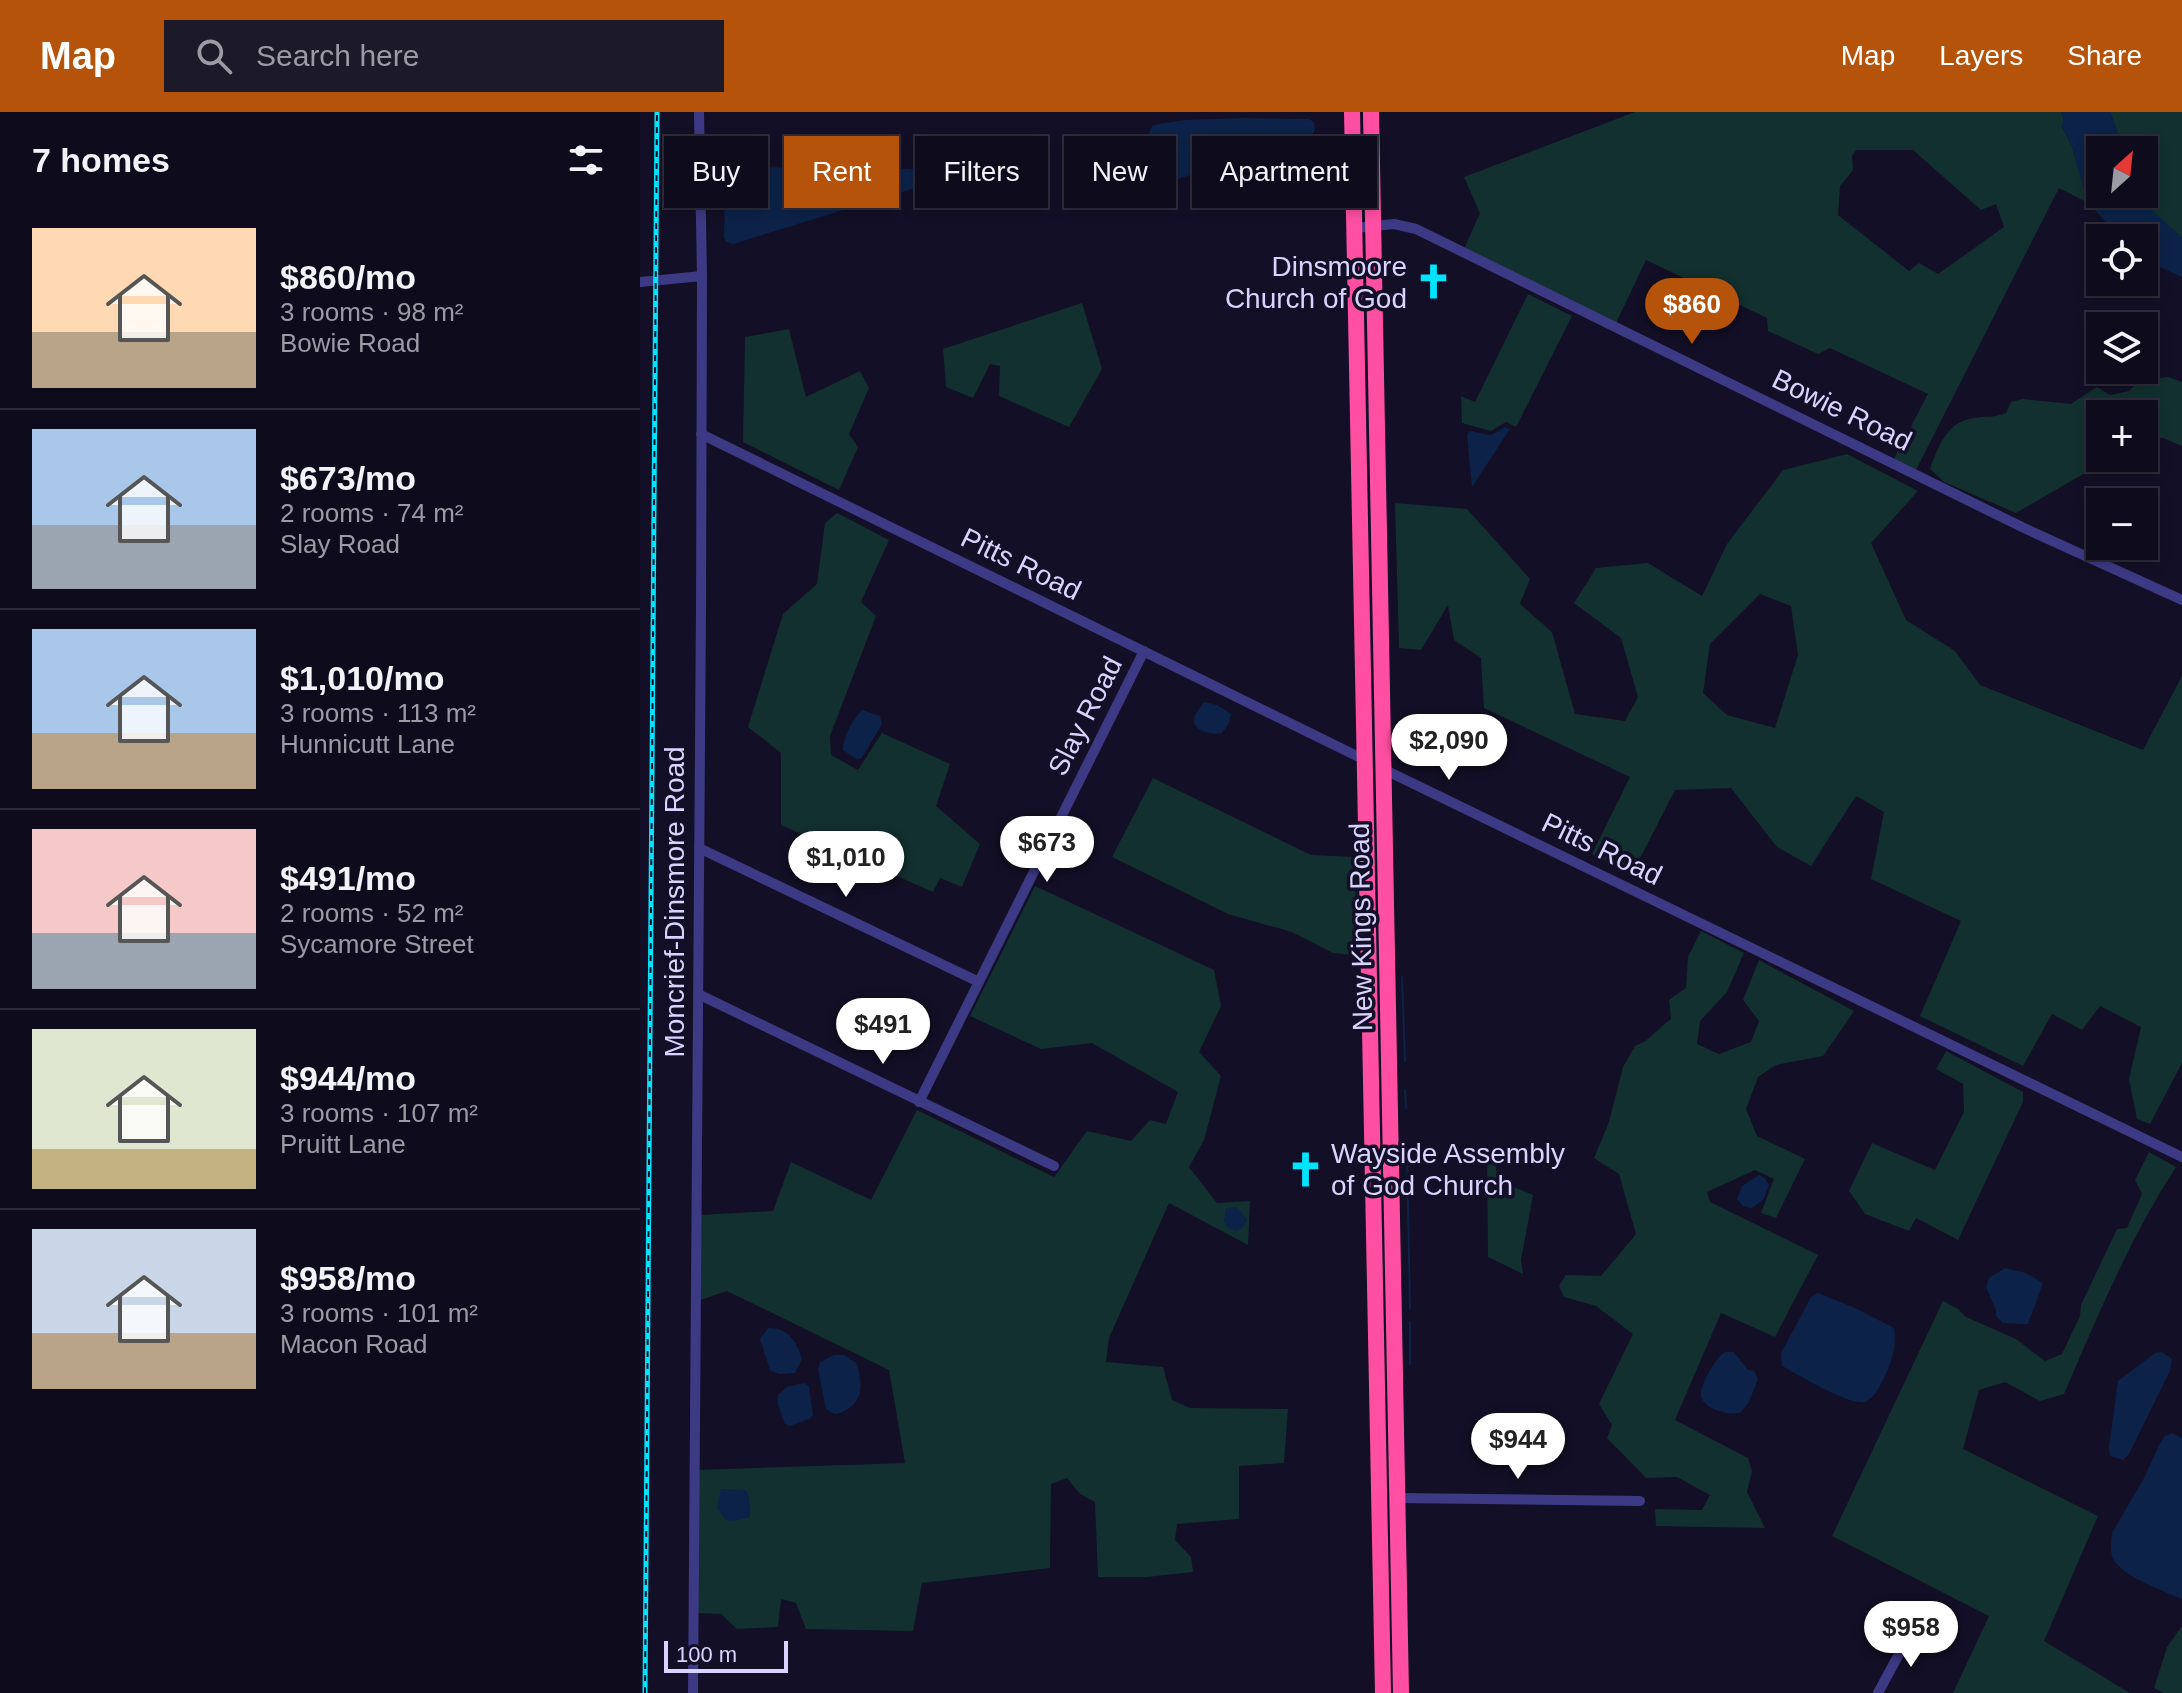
<!DOCTYPE html>
<html lang="en">
<head>
<meta charset="utf-8">
<style>
	body { margin:0; font-family:Arial,sans-serif; background:#1c1929; color:#f1f3f6; height:100vh; display:flex; flex-direction:column; font-size:30px; white-space:nowrap }
	* { box-sizing:border-box; margin:0 }
	p { font-size:26px; color:#9b9ba3 }
	.icon { flex:none; width:44px; height:44px; fill:none; stroke:currentColor; stroke-width:2; stroke-linecap:round; stroke-linejoin:round }
	.map { position:relative; flex:1; overflow:hidden }
	.side { display:flex; flex-direction:column; background:#0e0b1c; width:640px }
	.side>* { flex:none }
	.guide { position:absolute; left:24px; top:24px; width:760px; height:72px; display:flex; gap:16px }
	.needle { width:52px; rotate:27deg }
	.controls { position:absolute; left:1446px; top:24px; display:grid; gap:16px }
	.controls a { display:grid; place-items:center; width:72px; height:72px; border-radius:0px; background:#0e0b1c; box-shadow:0 4px 12px #0003,0 0 0 2px #2e2b3b; font-size:40px }
	.scale { position:absolute; left:24px; bottom:20px; width:124px; box-sizing:border-box; padding-left:8px; border:4px solid #d9d4ff; border-top:0; font-size:22px; line-height:28px; white-space:nowrap; color:#d9d4ff; -webkit-text-stroke:6px #130f26; paint-order:stroke }
	.price { position:absolute; translate:-50% -68px; padding:0 18px; border-radius:28px; background:#fff; color:#222; font-size:26px; line-height:52px; filter:drop-shadow(0 2px 4px #0008) }
	.price::after { content:''; position:absolute; left:50%; top:48px; width:24px; height:18px; margin-left:-12px; background:inherit; clip-path:polygon(0 0,100% 0,50% 100%) }
	.price.active { background:#b45309; color:#fff }
	ul { padding:0; list-style:none }
	li { display:flex; align-items:center; gap:24px; height:200px; padding:0 32px }
	li+li { border-top:2px solid #2e2b3b }
	li span { display:grid; place-items:center; flex:none; width:224px; height:160px; border-radius:0px; color:#555 }
	li>.icon { margin-inline-start:auto }
	span .icon { width:96px; height:96px; fill:#fffc; stroke-width:1 }
	li b { font-size:34px }
	h2 { display:flex; justify-content:space-between; align-items:center; height:96px; padding:0 32px; font-size:34px }
	.tag { padding:0 28px; border-radius:0px; background:#0e0b1c; box-shadow:0 4px 12px #0003,0 0 0 2px #2e2b3b; font-size:28px; line-height:72px }
	.tag.active { background:#b45309; color:#fff }
	header { display:flex; align-items:center; gap:48px; box-sizing:border-box; height:112px; padding:0 40px; background:#b45309; color:#fff }
	header strong { font-size:38px }
	nav { display:flex; gap:44px; margin-inline-start:auto; font-size:28px }
	.search { width:560px; height:72px; background:#1c1929; display:flex; align-items:center; gap:20px; box-sizing:border-box; padding:0 28px; border-radius:0px; color:#9b9ba3; font-size:30px }
	main { display:flex; flex:1; min-height:0 }
	.map>svg:first-child { display:block }
	.green { fill:#12302f; fill-rule:evenodd }
	.water { fill:#0c2248 }
	.lines { fill:none; stroke-linecap:round; stroke-linejoin:round }
	.stream { stroke:#0c2248; stroke-width:2 }
	.minor { stroke:#3d3a85; stroke-width:10 }
	.highway { stroke:#ff4fa3; stroke-width:16 }
	.rail-casing { stroke:#00e5ff; stroke-width:5 }
	.rail { stroke:#130f26; stroke-width:2; stroke-dasharray:6; stroke-linecap:butt }
	.labels { text-anchor:middle; dominant-baseline:central; stroke-width:7; stroke-linejoin:round; paint-order:stroke }
	.poi-label { font-size:28px; fill:#d9d4ff; stroke:#130f26; text-anchor:end }
	.street-label { font-size:28px; fill:#d9d4ff; stroke:#130f26 }
</style>
</head>
<body>
<header>
<strong>Map</strong>
<div class="search"><svg class="icon" aria-label="search" viewBox="0 0 24 24"><circle cx="10" cy="10" r="6"/><path d="M15 15l6 6"/></svg>Search here</div>
<nav><a>Map</a><a>Layers</a><a>Share</a></nav>
</header>
<main>
<section class="side">
<h2>7 homes<svg class="icon" aria-label="filters" viewBox="0 0 24 24"><path d="M4 7h16M4 17h16"/><circle cx="9" cy="7" r="2"/><circle cx="15" cy="17" r="2"/></svg></h2>
<ul>
<li><span style="background:linear-gradient(#ffd9b3 65%,#b9a48a 0)"><svg class="icon" aria-label="home" viewBox="0 0 24 24"><path d="M3 11l9-7 9 7M6 9v11h12V9"/></svg></span><div><b>$860/mo</b><p>3 rooms · 98 m²</p><p>Bowie Road</p></div></li>
<li><span style="background:linear-gradient(#a9c7e8 60%,#9aa5b1 0)"><svg class="icon" aria-label="home" viewBox="0 0 24 24"><path d="M3 11l9-7 9 7M6 9v11h12V9"/></svg></span><div><b>$673/mo</b><p>2 rooms · 74 m²</p><p>Slay Road</p></div></li>
<li><span style="background:linear-gradient(#a9c7e8 65%,#b9a48a 0)"><svg class="icon" aria-label="home" viewBox="0 0 24 24"><path d="M3 11l9-7 9 7M6 9v11h12V9"/></svg></span><div><b>$1,010/mo</b><p>3 rooms · 113 m²</p><p>Hunnicutt Lane</p></div></li>
<li><span style="background:linear-gradient(#f6c9c9 65%,#9aa5b1 0)"><svg class="icon" aria-label="home" viewBox="0 0 24 24"><path d="M3 11l9-7 9 7M6 9v11h12V9"/></svg></span><div><b>$491/mo</b><p>2 rooms · 52 m²</p><p>Sycamore Street</p></div></li>
<li><span style="background:linear-gradient(#dfe7d0 75%,#c2b280 0)"><svg class="icon" aria-label="home" viewBox="0 0 24 24"><path d="M3 11l9-7 9 7M6 9v11h12V9"/></svg></span><div><b>$944/mo</b><p>3 rooms · 107 m²</p><p>Pruitt Lane</p></div></li>
<li><span style="background:linear-gradient(#c9d6e8 65%,#b9a48a 0)"><svg class="icon" aria-label="home" viewBox="0 0 24 24"><path d="M3 11l9-7 9 7M6 9v11h12V9"/></svg></span><div><b>$958/mo</b><p>3 rooms · 101 m²</p><p>Macon Road</p></div></li>
</ul>
</section>
<div class="map">
<svg width="1542" height="1581" viewBox="0 0 1542 1581">
	<rect width="100%" height="100%" fill="#130f26"/>
	<!-- green -->
	<path class="green" d="M995,0H1421L1424,8L1422,15L1432,34L1448,91L1419,76L1276,358L1254,347L1288,282L1190,236L1178,242L1128,219L1127,206L1006,148L976,211L824,137L840,101L824,65ZM1216,38H1273L1341,98L1356,92L1364,115L1298,162L1279,151L1269,159L1198,103L1200,74L1213,58L1212,44Z
		M1470,0H1542V126L1500,88L1499,82H1504V38H1484Z
		M888,182L932,204L876,315L866,310L851,319L822,311L821,284L835,290Z
		M442,191L462,257L429,315L359,284L360,254L350,252L333,286L306,275L303,237Z
		M149,217L166,285L220,259L229,276L209,322L218,335L199,378L103,330L105,225Z
		M1528,265L1542,270V334L1523,326L1504,327V302H1460V346H1471L1376,401L1304,370L1290,357C1298,335 1307,309 1334,306C1347,304 1354,306 1366,301L1371,290L1383,287L1431,292L1457,275L1470,283L1489,279L1500,268Z
		M1207,342L1278,379L1231,431L1266,508L1315,539L1340,573L1503,638L1542,564V951L1510,1012L1497,1007L1489,967L1501,915L1460,894L1442,918L1412,902L1383,954L1280,904L1321,809L1231,767L1244,700L1216,684L1171,754L1137,735L1091,676L1035,678L993,760L952,742L990,665L844,596L841,546L814,528L808,493L781,538L759,536L755,391L827,397L890,467L880,492L912,520L935,602L985,609L998,585L981,526L934,491L956,456L1008,451L1062,484L1087,432L1143,358ZM1120,482L1151,494L1158,543L1135,616L1087,603L1063,581L1070,532Z
		M197,401L249,428L221,490L236,504L190,624L191,643L218,658L242,621L310,652L296,694L340,732L322,775L300,766L293,780L141,713V641L108,615L143,502L177,472L185,411Z
		M513,666L671,743L717,745L713,843L693,841L652,820L588,802L472,745Z
		M395,774L574,858L581,894L559,940L581,964L564,1028L549,1055L577,1091L610,1089L608,1133L529,1091L469,1226L466,1250L523,1255L532,1288L550,1296L648,1297L644,1351L599,1354V1407L537,1412L535,1428L551,1445L553,1460L507,1465H458L455,1390L440,1382L427,1366L411,1372L410,1456L282,1471L273,1519L166,1517L156,1491L141,1487L138,1515L97,1517L81,1502L57,1501V1358L265,1351L249,1258L87,1179L60,1188V1103L133,1099L151,1050L231,1088L277,998L414,1065L447,1019L491,1029L510,1008L526,1012L538,980L452,931L401,937L330,904Z
		M1061,819L1104,841L1087,880L1060,909L1057,932L1079,942L1111,930L1119,909L1103,888L1119,848L1214,899L1183,944L1136,953L1118,965L1106,997L1117,1024L1165,1047L1136,1106L1121,1101L1134,1067L1115,1058L1067,1080L1070,1090L1178,1143L1135,1225L1081,1201L1035,1308L1108,1346L1112,1359L1107,1380L1125,1416L1016,1414L1015,1397L1062,1398L1070,1383L1037,1365L1006,1366L967,1326L972,1313L959,1292L993,1222L956,1194L924,1185L919,1174L926,1163L961,1164L996,1122L979,1062L954,1046L969,1010L983,955L995,934C1011,928 1017,917 1031,907L1029,888L1046,876L1048,845Z
		M1306,939L1383,980V990L1318,1128L1276,1106L1269,1119L1225,1102L1209,1079L1232,1031L1295,1058L1324,1000L1323,972L1296,957Z
		M855,1036L857,1068L893,1083L881,1148L883,1162L848,1145L847,1037Z
		M1509,1040L1536,1055C1490,1126 1457,1205 1424,1282L1400,1289L1365,1270L1339,1278L1323,1337L1458,1404L1404,1529L1490,1581H1313L1349,1504L1192,1424L1303,1189L1318,1197L1326,1205L1376,1227L1405,1249L1422,1242L1440,1204L1441,1193L1477,1117L1487,1116L1502,1082L1495,1068Z
		M1542,1514V1581H1524L1514,1576L1527,1535Z"/>
	<!-- water -->
	<path class="water" d="M1421,0H1470L1484,38H1460V82H1499L1501,88L1542,126V165L1504,148V126H1481L1448,91L1432,34L1422,15L1424,8Z
		M603,6L669,7L674,10L675,18L672,23L517,74L509,69V20L513,13L544,8Z
		M92,55L294,57L301,59L298,69L93,132L86,130L84,125L85,62Z
		M865,315L870,317L832,375L827,323L830,319L851,323Z
		M564,590L577,593L591,602L589,611L582,621C574,623 554,620 554,608C554,602 561,595 564,590Z
		M222,598L240,604L242,612L222,646L216,647L203,638C203,625 213,607 222,598Z
		M1119,1063L1125,1066L1129,1073L1124,1087L1112,1096L1103,1094L1097,1087L1102,1074Z
		M597,1095L607,1108L603,1115L597,1119L589,1117L584,1109L586,1096Z
		M1365,1156L1386,1161L1403,1171L1388,1212C1385,1213 1366,1211 1363,1211L1356,1204V1198L1346,1175L1349,1166Z
		M1178,1181L1215,1196L1254,1216C1257,1234 1252,1249 1245,1264C1241,1272 1235,1285 1227,1289C1214,1297 1157,1262 1142,1254L1141,1241L1171,1185Z
		M128,1216C149,1216 156,1229 162,1247L155,1261L139,1262L130,1258L120,1227Z
		M1085,1240H1094L1108,1258L1114,1259L1118,1267L1109,1290L1100,1301C1089,1303 1064,1298 1061,1284C1059,1274 1076,1245 1085,1240Z
		M1522,1240L1532,1247L1530,1259L1489,1342L1483,1348L1470,1344L1469,1335L1478,1269L1515,1241Z
		M194,1243H205L216,1251C223,1270 224,1290 204,1299C196,1304 193,1302 186,1297L178,1258L180,1250Z
		M164,1271L169,1274L173,1303L169,1307L150,1314L145,1312L138,1293V1283L147,1275Z
		M1532,1321L1542,1326V1487C1524,1479 1483,1465 1473,1447C1470,1440 1471,1429 1472,1421L1504,1366L1520,1331L1525,1324Z
		M81,1377L106,1378L109,1386L110,1405L95,1409L86,1408L77,1395Z"/>
	<g class="lines">
		<!-- stream -->
		<path class="stream" d="M762,865L765,949
			M765,978L766,996
			M767,1045L770,1196
			M770,1252V1210"/>
		<!-- minor -->
		<path class="minor" d="M715,116L754,112L776,117L1384,416L1542,488
			M0,170L62,164
			M61,322L727,649
			M741,656L1542,1045
			M59,736L339,870
			M58,882L414,1054
			M279,990L504,539
			M757,1386L1000,1389
			M53,1581L61,496L62,164L59,0
			M1238,1581L1258,1544L1269,1517"/>
		<!-- highway -->
		<path class="highway" d="M712,0L743,1581
			M731,0L761,1581"/>
		<defs>
			<path id="rail" d="M5,1581L17,0"/>
		</defs>
		<!-- rail casing -->
		<use href="#rail" class="rail-casing"/>
		<!-- rail -->
		<use href="#rail" class="rail"/>
	</g>
	<!-- icons -->
	<defs>
		<symbol id="church-bare" viewBox="-9 -9 18 18"><path d="M-1.2-6h2.4v3.5h3.3v2.4h-3.3V6h-2.4V-.1h-3.3v-2.4h3.3Z" fill="#00e5ff" stroke="#130f26" stroke-width="2.5" paint-order="stroke"/></symbol>
	</defs>
	<g fill-rule="evenodd">
		<use href="#church-bare" x="768" y="144" width="51" height="51"/>
		<use href="#church-bare" x="640" y="1032" width="51" height="51"/>
	</g>
	<g class="labels">
		<!-- poi labels -->
		<g class="poi-label">
			<text x="767" y="154">Dinsmoore<tspan x="767" dy="32">Church of God</tspan></text>
			<text x="691" y="1041" text-anchor="start">Wayside Assembly<tspan x="691" dy="32">of God Church</tspan></text>
		</g>
		<!-- street labels -->
		<g class="street-label">
			<text transform="translate(1202 298) rotate(26)">Bowie Road</text>
			<text transform="translate(381 452) rotate(26)">Pitts Road</text>
			<text transform="translate(445 604) rotate(-63)">Slay Road</text>
			<text transform="translate(962 737) rotate(26)">Pitts Road</text>
			<text transform="translate(34 790) rotate(-90)">Moncrief-Dinsmore Road</text>
			<text transform="translate(721 815) rotate(-91)">New Kings Road</text>
		</g>
	</g>
</svg>
<div class="controls">
<a><svg class="needle" viewBox="-14 -14 28 28"><path d="M0-13l5 13h-10z" fill="#e53935"/><path d="M0 13l5-13h-10z" fill="#9b9ba3"/></svg></a>
<a><svg class="icon" aria-label="locate" viewBox="0 0 24 24"><circle cx="12" cy="12" r="6"/><path d="M12 2v4M12 18v4M2 12h4M18 12h4"/></svg></a>
<a><svg class="icon" aria-label="layers" viewBox="0 0 24 24"><path d="M12 4l9 5-9 5-9-5zM3 14l9 5 9-5"/></svg></a>
<a>+</a>
<a>−</a>
</div>
<div class="scale">100 m</div>
<b class="price active" style="left:1052px;top:234px">$860</b>
<b class="price" style="left:809px;top:670px">$2,090</b>
<b class="price" style="left:407px;top:772px">$673</b>
<b class="price" style="left:206px;top:787px">$1,010</b>
<b class="price" style="left:243px;top:954px">$491</b>
<b class="price" style="left:878px;top:1369px">$944</b>
<b class="price" style="left:1271px;top:1557px">$958</b>
<div class="guide">
<a class="tag">Buy</a>
<a class="tag active">Rent</a>
<a class="tag">Filters</a>
<a class="tag">New</a>
<a class="tag">Apartment</a>
</div>
</div>
</main>
</body>
</html>
